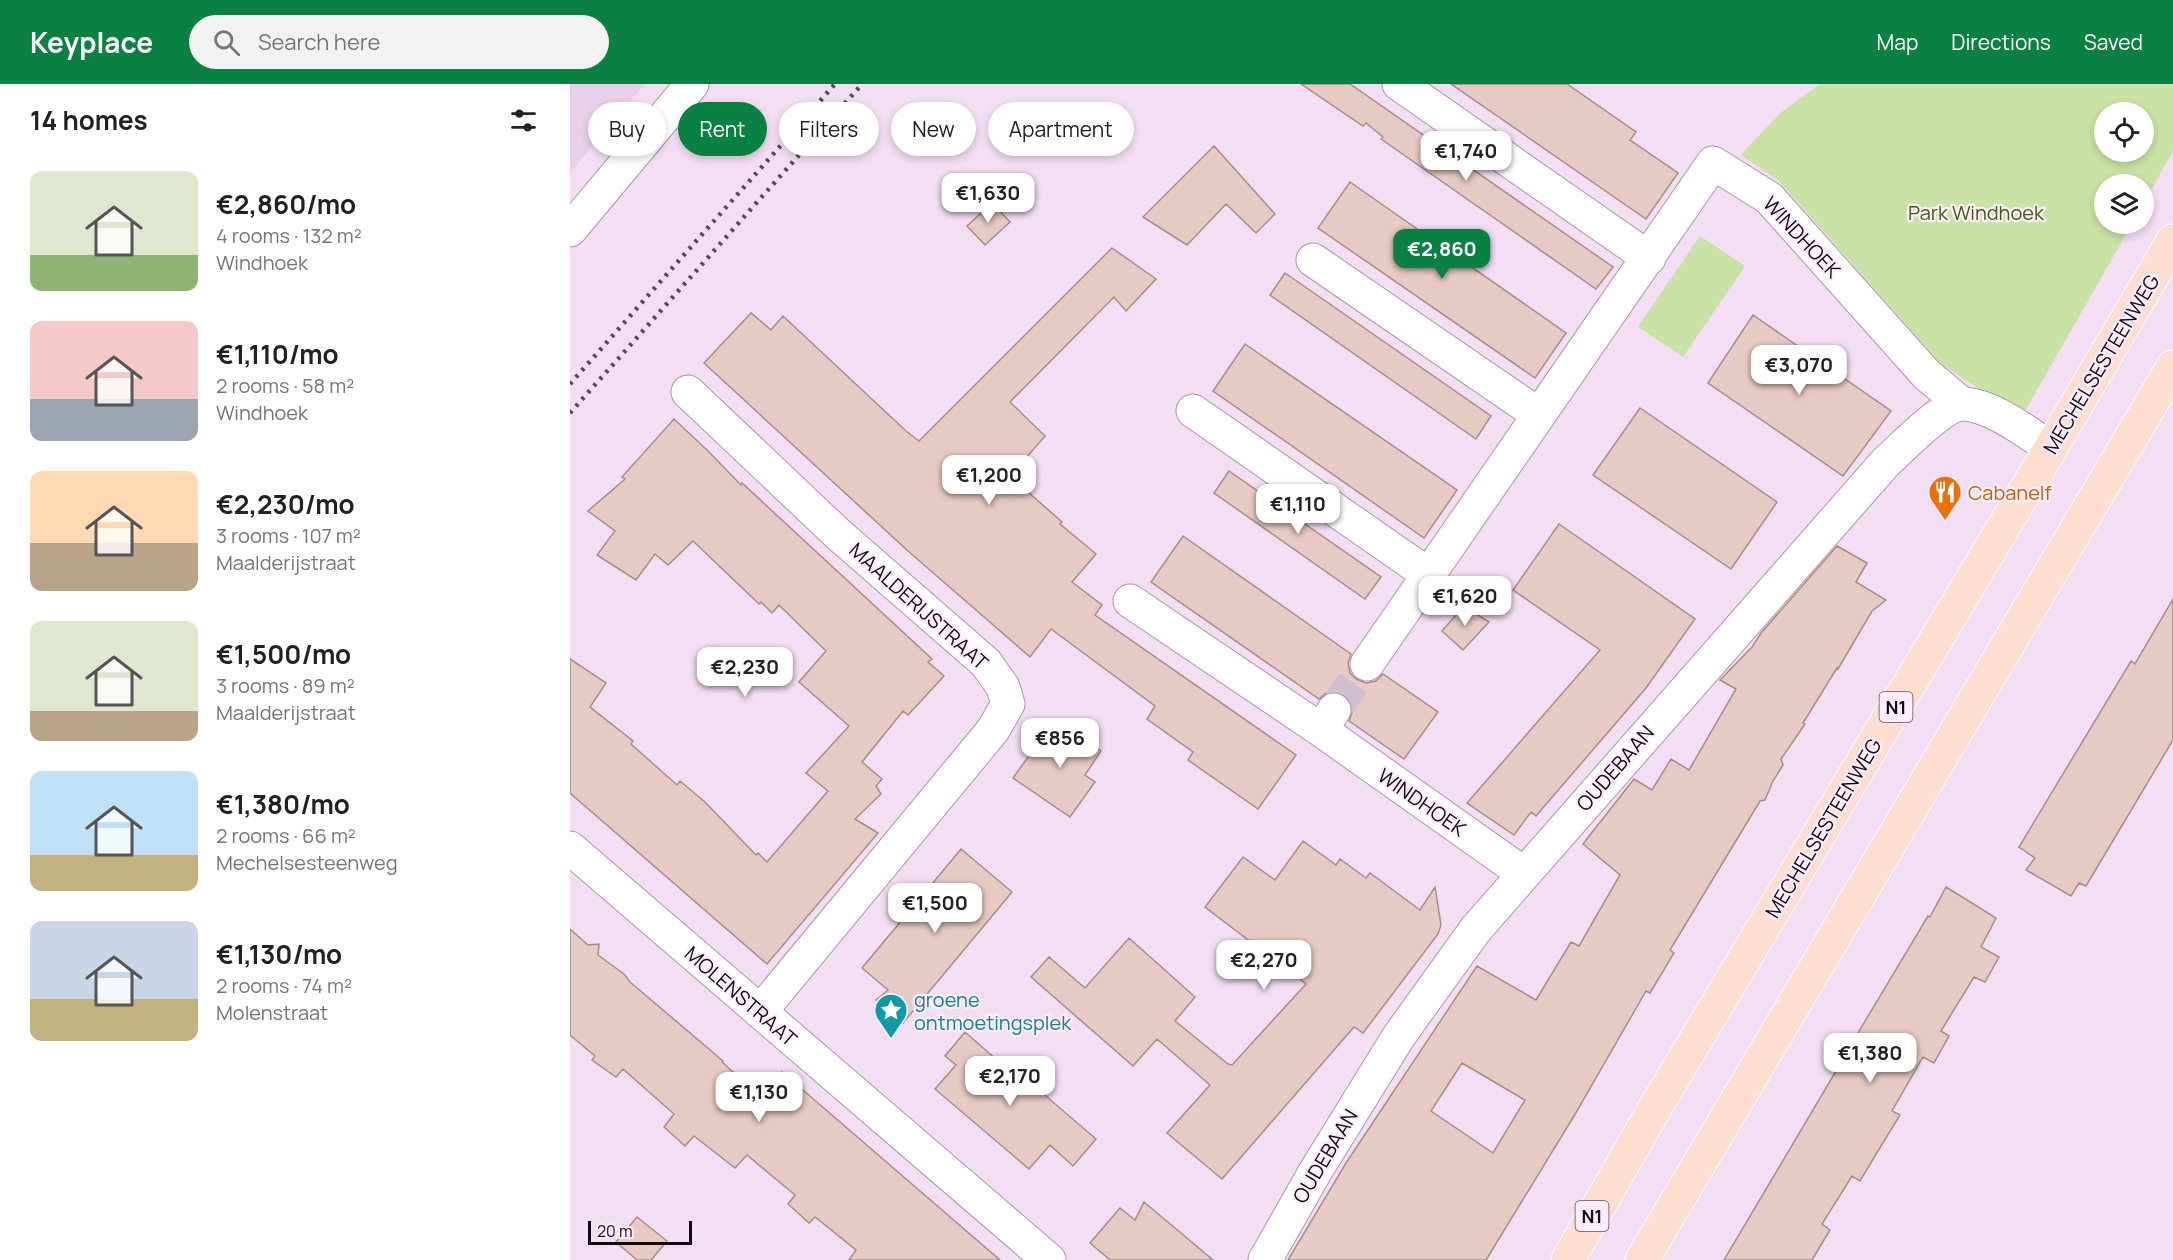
<!DOCTYPE html>
<html lang="en">
<head>
<meta charset="utf-8">
<style>
	body { margin:0; font-family:Manrope,sans-serif; background:#f2f2f2; color:#202124; height:100vh; display:flex; flex-direction:column; font-size:22px; white-space:nowrap }
	* { box-sizing:border-box; margin:0 }
	p { font-size:20px; color:#757577 }
	.icon { flex:none; width:33px; height:33px; fill:none; stroke:currentColor; stroke-width:2; stroke-linecap:round; stroke-linejoin:round }
	.map { position:relative; flex:1; overflow:hidden }
	.side { display:flex; flex-direction:column; background:#fff; width:570px }
	.side>* { flex:none }
	.hud { position:absolute; left:18px; top:18px; width:570px; height:54px; display:flex; gap:12px }
	.controls { position:absolute; left:1524px; top:18px; display:grid; gap:12px }
	.controls a { display:grid; place-items:center; width:60px; height:60px; border-radius:50%; background:#fff; box-shadow:0 3px 9px #0003; font-size:30px }
	.scale { position:absolute; left:18px; bottom:15px; width:104px; box-sizing:border-box; padding-left:6px; border:3px solid #110a11; border-top:0; font-size:16px; line-height:21px; white-space:nowrap; color:#110a11; -webkit-text-stroke:4px #feedfd; paint-order:stroke }
	.price { position:absolute; translate:-50% -51px; padding:0 14px; border-radius:12px; background:#fff; color:#222; font-size:20px; line-height:39px; filter:drop-shadow(0 2px 3px #0008) }
	.price::after { content:''; position:absolute; left:50%; top:36px; width:18px; height:14px; margin-left:-9px; background:inherit; clip-path:polygon(0 0,100% 0,50% 100%) }
	.price.on { background:#0b8043; color:#fff }
	ul { padding:0; list-style:none }
	li { display:flex; align-items:center; gap:18px; height:150px; padding:0 30px }
	li span { display:grid; place-items:center; flex:none; width:168px; height:120px; border-radius:12px; color:#555 }
	li>.icon { margin-inline-start:auto }
	span .icon { width:72px; height:72px; fill:#fffc; stroke-width:1 }
	li b { font-size:26px }
	h2 { display:flex; justify-content:space-between; align-items:center; height:72px; padding:0 30px; font-size:26px }
	.pill { padding:0 21px; border-radius:27px; background:#fff; box-shadow:0 3px 9px #0003; font-size:21px; line-height:54px }
	.pill.on { background:#0b8043; color:#fff }
	header { display:flex; align-items:center; gap:36px; box-sizing:border-box; height:84px; padding:0 30px; background:#0b8043; color:#fff }
	header strong { font-size:28px }
	nav { display:flex; gap:33px; margin-inline-start:auto; font-size:21px }
	.search { width:420px; height:54px; background:#f2f2f2; display:flex; align-items:center; gap:15px; box-sizing:border-box; padding:0 21px; border-radius:33px; color:#757577; font-size:22px }
	main { display:flex; flex:1; min-height:0 }
	.map>svg:first-child { display:block }
	.built { fill:#e9cfe9 }
	.green { fill:#c9e2a5; fill-rule:evenodd }
	.building { fill:#e7cac3; stroke:#a88c86; stroke-width:1.5; fill-rule:evenodd }
	.lines { fill:none; stroke-linecap:round; stroke-linejoin:round }
	.street-tunnel { stroke:#d1bed1; stroke-width:33; stroke-dasharray:33 16; stroke-linecap:butt }
	.street-casing { stroke:#aa96a9; stroke-width:35 }
	.primary-casing { stroke:#fff; stroke-width:35 }
	.street { stroke:#fff; stroke-width:33 }
	.primary { stroke:#feded1; stroke-width:33 }
	.rail { stroke:#544954; stroke-width:4.5; stroke-dasharray:3 6; stroke-linecap:butt }
	.labels { text-anchor:middle; dominant-baseline:central; stroke-width:4.5; stroke-linejoin:round; paint-order:stroke }
	.shield { fill:#feedfd; stroke:#584e58; stroke-width:1.5 }
	.shield-label { font-size:18px; font-weight:bold; fill:#110a11 }
	.park-label { font-size:20px; fill:#445b15; stroke:#feedfd }
	.street-label { font-size:20px; fill:#110a11; stroke:#feedfd }
	.food-label { font-size:20px; fill:#c56008; stroke:#feedfd; text-anchor:start }
	.culture-label { font-size:20px; fill:#0d838f; stroke:#feedfd; text-anchor:start }
</style>
</head>
<body>
<header>
<strong>Keyplace</strong>
<div class="search"><svg class="icon" aria-label="search" viewBox="0 0 24 24"><circle cx="10" cy="10" r="6"/><path d="M15 15l6 6"/></svg>Search here</div>
<nav><a>Map</a><a>Directions</a><a>Saved</a></nav>
</header>
<main>
<section class="side">
<h2>14 homes<svg class="icon" aria-label="filters" viewBox="0 0 24 24"><path d="M4 7h16M4 17h16"/><circle cx="9" cy="7" r="2"/><circle cx="15" cy="17" r="2"/></svg></h2>
<ul>
<li><span style="background:linear-gradient(#dfe7d0 70%,#8fb573 0)"><svg class="icon" aria-label="home" viewBox="0 0 24 24"><path d="M3 11l9-7 9 7M6 9v11h12V9"/></svg></span><div><b>€2,860/mo</b><p>4 rooms · 132 m²</p><p>Windhoek</p></div></li>
<li><span style="background:linear-gradient(#f6c9c9 65%,#9aa5b1 0)"><svg class="icon" aria-label="home" viewBox="0 0 24 24"><path d="M3 11l9-7 9 7M6 9v11h12V9"/></svg></span><div><b>€1,110/mo</b><p>2 rooms · 58 m²</p><p>Windhoek</p></div></li>
<li><span style="background:linear-gradient(#ffd9b3 60%,#b9a48a 0)"><svg class="icon" aria-label="home" viewBox="0 0 24 24"><path d="M3 11l9-7 9 7M6 9v11h12V9"/></svg></span><div><b>€2,230/mo</b><p>3 rooms · 107 m²</p><p>Maalderijstraat</p></div></li>
<li><span style="background:linear-gradient(#dfe7d0 75%,#b9a48a 0)"><svg class="icon" aria-label="home" viewBox="0 0 24 24"><path d="M3 11l9-7 9 7M6 9v11h12V9"/></svg></span><div><b>€1,500/mo</b><p>3 rooms · 89 m²</p><p>Maalderijstraat</p></div></li>
<li><span style="background:linear-gradient(#bfe0f5 70%,#c2b280 0)"><svg class="icon" aria-label="home" viewBox="0 0 24 24"><path d="M3 11l9-7 9 7M6 9v11h12V9"/></svg></span><div><b>€1,380/mo</b><p>2 rooms · 66 m²</p><p>Mechelsesteenweg</p></div></li>
<li><span style="background:linear-gradient(#c9d6e8 65%,#c2b280 0)"><svg class="icon" aria-label="home" viewBox="0 0 24 24"><path d="M3 11l9-7 9 7M6 9v11h12V9"/></svg></span><div><b>€1,130/mo</b><p>2 rooms · 74 m²</p><p>Molenstraat</p></div></li>
</ul>
</section>
<div class="map">
<svg width="1603" height="1176" viewBox="0 0 1603 1176">
	<rect width="100%" height="100%" fill="#f3def3"/>
	<!-- built -->
	<path class="built" d="M0,0H75L0,89Z"/>
	<!-- green -->
	<path class="green" d="M1250,0H1603V67L1574,118V100H1534V140H1562L1452,332L1372,281L1208,96L1171,71L1209,30ZM1534,28H1574V68H1534Z
		M1130,152L1175,182L1113,273L1068,243Z"/>
	<!-- building -->
	<path class="building" d="M731,0H780L1043,183L1026,205L811,55L813,53L796,39L793,42Z
		M881,0H997L1066,48L1060,56L1108,89L1076,135Z
		M644,62L705,130L686,149L656,120L617,161L573,133Z
		M780,98L996,249L965,294L748,144Z
		M422,119L440,138L415,161L397,142Z
		M542,164L586,195L556,227L544,213L440,318L475,352L442,390L460,406L458,408L492,438L490,440L526,470L502,498L532,521L525,531L726,671L688,725L618,676L623,668L577,635L585,622L481,545L460,573L338,467L134,279L181,229L201,246L213,232L336,347L349,357Z
		M715,189L921,332L906,355L700,211Z
		M1183,231L1321,327L1273,392L1138,299Z
		M675,260L887,406L854,454L643,307Z
		M1070,324L1207,418L1161,485L1023,391Z
		M104,335L139,368L171,401L172,399L362,575L358,578L374,592L338,631L333,627L292,678L312,695L306,702L311,710L285,735L308,749L197,880L0,709V575L36,599L20,623L63,657L61,660L107,701L110,697L135,718L186,771L188,769L197,778L258,707L236,689L279,642L229,598L256,567L209,521L202,529L191,518L189,520L123,457L98,481L85,470L66,496L27,471L45,447L18,427L55,395L52,393Z
		M659,387L811,493L795,515L644,409Z
		M989,440L1125,535L1076,604L966,732L961,728L944,751L897,719L1030,566L943,506Z
		M613,452L781,570L778,579L780,589L786,595L796,599L806,597L813,590L868,628L834,675L779,637L783,626L780,617L775,611L764,607L756,609L749,615L581,498Z
		M1267,462L1297,479L1286,498L1316,516L1302,527L1268,585L1267,584L1233,639L1235,640L1211,675L1213,681L1203,697L1195,716L1190,717L1100,866L1104,869L1080,909L1076,907L1004,1032L916,1176H718L776,1079L907,882L966,916L1001,858L1009,862L1050,791L1013,760L1064,695L1082,706L1101,675L1119,686L1166,605L1150,596L1182,563L1191,549ZM892,979L955,1016L923,1069L861,1027Z
		M1603,515V656L1516,802L1509,799L1501,812L1456,786L1465,774L1449,763L1561,577L1565,580Z
		M894,522L919,538L893,566L872,547Z
		M491,639L531,667L515,691L525,698L500,733L443,694L479,644L484,647Z
		M733,757L766,781L770,775L796,794L800,789L850,826L865,803L871,841L868,850L793,949L784,943L652,1095L597,1049L640,1001L587,955L563,982L461,893L479,873L515,904L559,854L625,913L605,937L658,980L662,981L736,900L635,823L673,773L705,796Z
		M391,765L442,808L333,939L306,916L318,906L292,884Z
		M1376,803L1426,834L1411,863L1429,873L1415,898L1404,893L1371,947L1379,952L1364,979L1353,973L1322,1027L1330,1031L1308,1067L1290,1097L1282,1092L1252,1140L1260,1146L1242,1176H1154L1269,982L1266,977L1272,968L1279,964L1358,832L1360,833Z
		M0,845L18,861L29,860L28,871L54,890L60,898L153,977L152,978L191,1013L212,988L430,1176H279L286,1166L245,1133L239,1139L218,1120L225,1111L177,1071L165,1084L124,1052L115,1062L94,1043L104,1030L53,985L46,993L22,976L25,972L0,951Z
		M395,948L453,999L456,995L526,1055L503,1082L480,1061L459,1085L365,1005L386,981L375,972Z
		M574,1118L599,1139L643,1176H540L520,1159L550,1124L565,1136Z
		M67,1133L97,1157L81,1176H67L46,1158Z"/>
	<g class="lines">
		<!-- street-tunnel -->
		<path class="street-tunnel" d="M764,626L797,580"/>
		<defs>
			<path id="street" d="M829,0L1079,174
				M0,146L122,0
				M743,176L969,331
				M118,308L268,450L416,579L433,603L438,620L423,646L190,928
				M623,327L859,491
				M560,517L751,646
				M797,580L1143,79L1199,114L1357,291L1392,320
				M764,626L751,646L953,789
				M0,764L479,1176
				M695,1176L745,1088L829,952L906,845L1316,378C1332,364 1374,319 1394,320C1424,322 1457,349 1481,364"/>
			<path id="primary" d="M998,1176L1082,1029L1481,364L1603,157
				M1072,1176L1603,283"/>
		</defs>
		<!-- street casing -->
		<use href="#street" class="street-casing"/>
		<!-- primary casing -->
		<use href="#primary" class="primary-casing"/>
		<!-- street -->
		<use href="#street" class="street"/>
		<!-- primary -->
		<use href="#primary" class="primary"/>
		<!-- rail -->
		<path class="rail" d="M0,300L265,0
			M0,329L292,0"/>
	</g>
	<!-- icons -->
	<defs>
		<symbol id="restaurant-pin" viewBox="-11 -11 22 30"><path d="M0 17L-7.5 6A9.5 9.5 0 1 1 7.5 6Z" fill="#e8710a" stroke="#feedfd"/><path d="M-5-6h1v4h1v-4h1v4h1v-4h1v5L-1.5 .5V6h-2V.5L-5-1ZM5-6V6H3V1.5H1.5Q1.5-4 5-6Z" fill="#fff"/></symbol>
		<symbol id="sight-pin" viewBox="-11 -11 22 30"><path d="M0 17L-7.5 6A9.5 9.5 0 1 1 7.5 6Z" fill="#0f9aa8" stroke="#feedfd"/><path d="M0-6L1.8-2.2L6-1.7L2.9 1.2L3.7 5.4L0 3.3L-3.7 5.4L-2.9 1.2L-6-1.7L-1.8-2.2Z" fill="#fff"/></symbol>
	</defs>
	<g fill-rule="evenodd">
		<use href="#restaurant-pin" x="1356" y="389" width="38" height="52"/>
		<use href="#sight-pin" x="302" y="907" width="38" height="52"/>
	</g>
	<g class="labels">
		<!-- shield labels -->
		<g class="shield">
			<rect x="1309.5" y="608" width="33" height="30" rx="4.5"/>
			<rect x="1005.5" y="1117" width="33" height="30" rx="4.5"/>
		</g>
		<g class="shield-label">
			<text x="1326" y="623">N1</text>
			<text x="1022" y="1132">N1</text>
		</g>
		<!-- park labels -->
		<g class="park-label">
			<text x="1406" y="128">Park Windhoek</text>
		</g>
		<!-- street labels -->
		<g class="street-label">
			<text transform="translate(1232 153) rotate(47)">WINDHOEK</text>
			<text transform="translate(1531 280) rotate(-59)">MECHELSESTEENWEG</text>
			<text transform="translate(349 522) rotate(42)">MAALDERIJSTRAAT</text>
			<text transform="translate(1045 684) rotate(-49)">OUDEBAAN</text>
			<text transform="translate(852 718) rotate(35)">WINDHOEK</text>
			<text transform="translate(1253 744) rotate(-59)">MECHELSESTEENWEG</text>
			<text transform="translate(171 912) rotate(41)">MOLENSTRAAT</text>
			<text transform="translate(755 1072) rotate(-59)">OUDEBAAN</text>
		</g>
		<!-- food labels -->
		<g class="food-label">
			<text x="1398" y="408">Cabanelf</text>
		</g>
		<!-- culture labels -->
		<g class="culture-label">
			<text x="344" y="915">groene<tspan x="344" dy="23">ontmoetingsplek</tspan></text>
		</g>
	</g>
</svg>
<div class="controls">
<a><svg class="icon" aria-label="locate" viewBox="0 0 24 24"><circle cx="12" cy="12" r="6"/><path d="M12 2v4M12 18v4M2 12h4M18 12h4"/></svg></a>
<a><svg class="icon" aria-label="layers" viewBox="0 0 24 24"><path d="M12 4l9 5-9 5-9-5zM3 14l9 5 9-5"/></svg></a>
</div>
<div class="scale">20 m</div>
<b class="price" style="left:896px;top:98px">€1,740</b>
<b class="price" style="left:418px;top:140px">€1,630</b>
<b class="price on" style="left:872px;top:196px">€2,860</b>
<b class="price" style="left:1229px;top:312px">€3,070</b>
<b class="price" style="left:419px;top:422px">€1,200</b>
<b class="price" style="left:728px;top:451px">€1,110</b>
<b class="price" style="left:895px;top:543px">€1,620</b>
<b class="price" style="left:175px;top:614px">€2,230</b>
<b class="price" style="left:490px;top:685px">€856</b>
<b class="price" style="left:365px;top:850px">€1,500</b>
<b class="price" style="left:694px;top:907px">€2,270</b>
<b class="price" style="left:1300px;top:1000px">€1,380</b>
<b class="price" style="left:440px;top:1023px">€2,170</b>
<b class="price" style="left:189px;top:1039px">€1,130</b>
<div class="hud">
<a class="pill">Buy</a>
<a class="pill on">Rent</a>
<a class="pill">Filters</a>
<a class="pill">New</a>
<a class="pill">Apartment</a>
</div>
</div>
</main>
</body>
</html>
